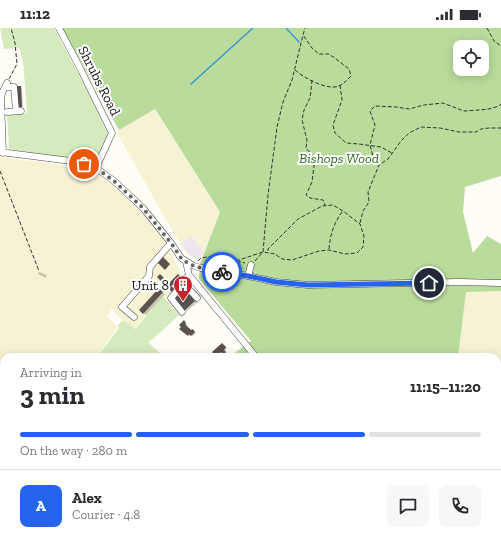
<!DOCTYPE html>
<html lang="en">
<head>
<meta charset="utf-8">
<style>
	:root { --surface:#fff; --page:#f7f7f7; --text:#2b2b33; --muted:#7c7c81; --line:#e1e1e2; --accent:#2563eb }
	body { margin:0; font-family:"Zilla Slab",serif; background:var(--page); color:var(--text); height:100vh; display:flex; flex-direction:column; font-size:15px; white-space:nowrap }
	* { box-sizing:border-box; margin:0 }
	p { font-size:13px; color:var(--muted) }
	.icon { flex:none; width:22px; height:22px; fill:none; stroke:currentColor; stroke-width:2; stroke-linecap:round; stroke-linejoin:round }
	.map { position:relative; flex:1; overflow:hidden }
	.panel { position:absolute; left:0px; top:325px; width:501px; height:196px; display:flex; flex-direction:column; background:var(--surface); border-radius:12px 12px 0 0; box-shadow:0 2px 10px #0003 }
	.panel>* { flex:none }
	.buttons { position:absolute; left:453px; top:12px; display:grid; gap:8px }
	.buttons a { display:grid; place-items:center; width:36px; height:36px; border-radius:8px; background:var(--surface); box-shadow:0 2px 10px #0003; font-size:20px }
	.pin { position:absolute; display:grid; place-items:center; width:34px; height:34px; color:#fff; margin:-17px; border:2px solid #fff; border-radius:50%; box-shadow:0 1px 4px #0007 }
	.courier { position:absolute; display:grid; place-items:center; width:40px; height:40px; margin:-20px; border:3px solid #2563eb; border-radius:50%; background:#fff; color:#222; box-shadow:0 1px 5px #0007 }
	.head em { font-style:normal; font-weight:700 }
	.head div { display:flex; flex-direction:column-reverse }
	.head { display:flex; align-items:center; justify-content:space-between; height:68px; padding:0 20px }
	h1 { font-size:26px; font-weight:700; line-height:30px }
	.bar { display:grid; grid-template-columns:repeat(4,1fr); gap:6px 4px; align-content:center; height:48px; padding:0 20px }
	.bar i { height:5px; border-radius:3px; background:var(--line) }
	.bar .on { background:var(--accent) }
	.bar p { grid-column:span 4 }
	.line { display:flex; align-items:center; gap:10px; padding:0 20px; border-top:1px solid var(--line) }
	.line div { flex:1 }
	.round { display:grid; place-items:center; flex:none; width:42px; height:42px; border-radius:8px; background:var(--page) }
	.status { display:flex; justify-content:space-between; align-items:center; height:28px; padding:0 20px; background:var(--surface); direction:ltr }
	.status svg { height:11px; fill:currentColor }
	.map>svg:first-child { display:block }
	.industrial { fill:#eee6ef }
	.farmland { fill:#f6f3d4 }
	.green { fill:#d5ebbd }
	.forest { fill:#b9dc9c; fill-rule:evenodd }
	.shadow { fill:#0003 }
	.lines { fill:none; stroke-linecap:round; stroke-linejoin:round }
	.stream { stroke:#3f96cf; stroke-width:1.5 }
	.building { fill:#5a524d }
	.minor-casing { stroke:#444; stroke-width:7 }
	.path { stroke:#333; stroke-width:1; stroke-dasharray:4 2; stroke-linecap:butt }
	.minor { stroke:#fff; stroke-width:6 }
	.done { stroke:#646461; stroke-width:4; stroke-dasharray:0 7.2 }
	.route { stroke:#2563eb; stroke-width:5 }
	.labels { text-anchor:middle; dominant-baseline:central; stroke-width:4; stroke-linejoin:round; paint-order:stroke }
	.street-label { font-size:14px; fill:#111; stroke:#fff }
	.park-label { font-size:14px; font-style:italic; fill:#2f6b1f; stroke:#fff }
	.poi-label { font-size:14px; fill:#111; stroke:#fff; text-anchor:end }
</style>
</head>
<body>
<div class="status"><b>11:12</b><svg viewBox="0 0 49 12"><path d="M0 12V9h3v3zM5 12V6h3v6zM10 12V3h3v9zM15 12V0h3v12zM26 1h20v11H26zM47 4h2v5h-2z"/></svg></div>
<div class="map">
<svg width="501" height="521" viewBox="0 0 501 521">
	<rect width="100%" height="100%" fill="#fffdf5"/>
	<!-- industrial -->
	<path class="industrial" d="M 192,208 L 204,225 L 198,232 L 189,227 L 180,216 Z"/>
	<!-- farmland -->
	<path class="farmland" d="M 154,81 L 220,184 L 204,225 L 192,208 L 180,216 L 117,105 L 119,102 Z
		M 0,129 L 71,138 L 94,145 L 112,157 L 141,184 L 166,215 L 163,220 L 169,221 L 182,247 L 169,260 L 172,264 L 166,270 L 163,267 L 134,301 L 117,287 L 112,281 L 107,288 L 118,299 L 96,329 L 4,329 L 4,517 L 168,517 L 165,521 L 0,521 Z
		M 501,263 L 501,377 L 497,377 L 497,329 L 458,329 L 466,264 Z
		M 497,465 L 501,467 L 501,521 L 360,521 L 359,517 L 497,517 Z"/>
	<!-- green -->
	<path class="green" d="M 0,0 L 54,0 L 91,70 L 108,106 L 94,135 L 9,121 L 7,87 L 27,85 L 23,33 L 19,20 L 4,21 Z
		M 163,268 L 179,287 L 164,301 L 150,313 L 149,315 L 164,329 L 97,329 L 119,300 L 118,297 L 123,292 L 135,301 L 162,269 Z
		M 169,517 L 231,517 L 232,521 L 166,521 Z
		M 233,517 L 347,517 L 349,521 L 234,521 Z"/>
	<!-- forest -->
	<path class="forest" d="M 62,0 L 501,0 L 501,148 L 465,159 L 463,184 L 473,225 L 487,208 L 501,216 L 501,263 L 466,264 L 458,329 L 229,329 L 251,313 L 199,251 L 200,236 L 220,184 L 155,81 L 119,102 ZM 460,19 L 482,19 L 482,41 L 460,41 Z
		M 497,377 L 501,377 L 501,467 L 497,465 Z"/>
	<!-- shadow -->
	<path class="shadow" d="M 21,59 L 22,60 L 23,79 L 20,80 L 18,79 Z
		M 39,244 L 47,247 L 46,250 L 38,246 Z
		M 186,254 L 187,254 L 201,268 L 200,269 Z
		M 162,263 L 165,266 L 146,287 L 140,282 Z
		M 189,263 L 198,274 L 187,283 L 185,282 Z
		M 185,294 L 187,296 L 186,298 L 192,303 L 194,303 L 196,305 L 193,308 L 191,307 L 190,308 L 188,307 L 181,300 Z
		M 223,317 L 227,320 L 225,323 L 227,325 L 225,326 L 222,324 L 218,328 L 213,324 Z"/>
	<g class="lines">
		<!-- stream -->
		<path class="stream" d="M 286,0 L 299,14
			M 191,56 L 253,0"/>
	</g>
	<!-- building -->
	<path class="building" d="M 17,58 L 21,58 L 22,79 L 17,79 Z
		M 163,229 L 170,236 L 165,242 L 157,234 Z
		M 160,246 L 169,255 L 178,246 L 182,250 L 178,255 L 180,256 L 176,260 L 173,257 L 171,258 L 175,261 L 172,264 L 157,249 Z
		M 159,260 L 163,264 L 143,286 L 139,282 Z
		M 186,260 L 196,272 L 184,283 L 174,271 Z
		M 184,292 L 186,295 L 185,296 L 191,302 L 193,301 L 195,304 L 191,308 L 189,306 L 188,308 L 179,301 L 181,299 L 179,297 Z
		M 222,315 L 226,319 L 224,322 L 226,324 L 223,326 L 221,324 L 216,328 L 212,324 Z"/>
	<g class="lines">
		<!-- minor casing -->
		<g class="minor-casing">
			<path id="minor" d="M 59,0 L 81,42 L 112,105 L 96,140
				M 5,59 L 14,59 L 16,83
				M 7,84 L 21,83
				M 0,124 L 71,133 L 96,140 L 114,153 L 143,180 L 171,215 L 181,230 L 194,238 L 201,240 L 248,248 L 276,254 L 308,257 L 459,254 L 501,255
				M 3,125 L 1,73 L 2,65 L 7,55
				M 186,234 L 189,247 L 256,329
				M 248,248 L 251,237
				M 183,255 L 197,270
				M 182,284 L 171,270 C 178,263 182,254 189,247
				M 134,289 L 122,279 L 149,248 L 150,239 L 171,215
				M 351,517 L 352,521"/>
		</g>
		<!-- path -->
		<path class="path" d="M 487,0 L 494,13 L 501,18
			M 295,42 C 304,50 323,60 335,59 C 342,58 346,53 351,48 L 349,41 L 336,31 L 329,26 L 319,26 L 312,20 L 303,7
			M 9,51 L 17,36 L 15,15 L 11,0
			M 312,52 L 311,63 L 310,70 L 304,82 L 302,92 L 307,112 L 306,120 L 315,130 L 312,154 L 306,167 L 310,170 L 323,172 L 325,177
			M 340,57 L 342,72 L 333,97 L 335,105 L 346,115 L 359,116 L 381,119 L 392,125
			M 379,137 L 374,132 L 370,117 L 375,97 L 370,83 L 375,78 L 396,79 L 409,81 L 424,77 L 443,75 L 464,83 L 479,82 L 489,81 L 499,78 L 501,76
			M 0,143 L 39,243
			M 360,195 L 363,183 L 369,174 L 368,164 L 379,137 L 388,131 L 401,113 L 409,105 L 421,99 L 440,100 L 459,104 L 476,104 L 481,101 L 489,100 L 501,100
			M 329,221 C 330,207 334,195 342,184
			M 198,233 L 201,230 L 214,228 L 219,232 L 234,235 L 236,233 L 263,224 L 275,226 L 282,231 L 292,232 L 319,223 L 329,222 L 345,226 L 357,225 L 363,219 L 364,208 L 360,196 L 343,183 L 333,177 L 322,178 L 313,183 L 298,191 L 268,221 L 268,224
			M 237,233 L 245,235
			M 255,233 L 263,224 L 268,167 L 277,99 L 283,74 L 292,52 L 303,7 L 305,0"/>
		<!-- minor -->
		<use href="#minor" class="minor"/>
	</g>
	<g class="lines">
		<!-- done -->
		<path class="done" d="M 84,136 L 96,140 L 114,153 L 143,180 L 171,215 L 181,230 L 186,234 L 194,238 L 201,240 L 222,244"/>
		<!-- route -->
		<path class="route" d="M 222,244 L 248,248 L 276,254 L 308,257 L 429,255"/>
	</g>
	<!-- icons -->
	<defs>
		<g id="building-pin" transform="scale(1)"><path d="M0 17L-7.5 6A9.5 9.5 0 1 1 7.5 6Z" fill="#c4262e" stroke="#fff"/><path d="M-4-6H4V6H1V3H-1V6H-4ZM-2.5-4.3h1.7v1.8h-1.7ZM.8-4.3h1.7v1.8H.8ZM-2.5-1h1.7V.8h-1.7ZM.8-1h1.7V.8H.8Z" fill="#fff"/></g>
	</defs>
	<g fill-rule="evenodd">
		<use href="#building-pin" x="183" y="257"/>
	</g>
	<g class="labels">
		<!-- street labels -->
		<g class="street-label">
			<text transform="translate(99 53) rotate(63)">Shrubs Road</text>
		</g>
		<!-- park labels -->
		<g class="park-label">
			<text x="339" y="130">Bishops Wood</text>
		</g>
		<!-- poi labels -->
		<g class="poi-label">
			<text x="169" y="257">Unit 8</text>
		</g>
	</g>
</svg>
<div class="buttons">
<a><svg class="icon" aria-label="locate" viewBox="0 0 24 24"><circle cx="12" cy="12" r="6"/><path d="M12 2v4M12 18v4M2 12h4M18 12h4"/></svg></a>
</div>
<div class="pin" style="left:84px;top:136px;background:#ea580c"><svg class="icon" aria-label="bag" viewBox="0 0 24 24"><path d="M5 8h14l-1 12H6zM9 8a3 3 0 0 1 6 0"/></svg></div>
<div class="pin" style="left:429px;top:255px;background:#1f2937"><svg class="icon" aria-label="home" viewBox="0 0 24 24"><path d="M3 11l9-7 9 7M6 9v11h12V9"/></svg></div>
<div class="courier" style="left:222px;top:244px"><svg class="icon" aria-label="bike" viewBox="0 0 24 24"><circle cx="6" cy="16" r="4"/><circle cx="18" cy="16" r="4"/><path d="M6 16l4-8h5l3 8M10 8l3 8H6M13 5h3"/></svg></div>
<section class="panel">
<div class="head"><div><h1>3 min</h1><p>Arriving in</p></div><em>11:15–11:20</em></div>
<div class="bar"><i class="on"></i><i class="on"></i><i class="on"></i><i></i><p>On the way · 280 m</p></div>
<div class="line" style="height:72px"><b class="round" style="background:var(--accent);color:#fff">A</b><div><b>Alex</b><p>Courier · 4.8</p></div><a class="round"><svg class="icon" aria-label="chat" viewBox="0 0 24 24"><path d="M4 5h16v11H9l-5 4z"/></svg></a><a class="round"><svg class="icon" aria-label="phone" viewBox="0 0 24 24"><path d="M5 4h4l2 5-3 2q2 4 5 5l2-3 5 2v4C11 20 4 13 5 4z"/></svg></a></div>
</section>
</div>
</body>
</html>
